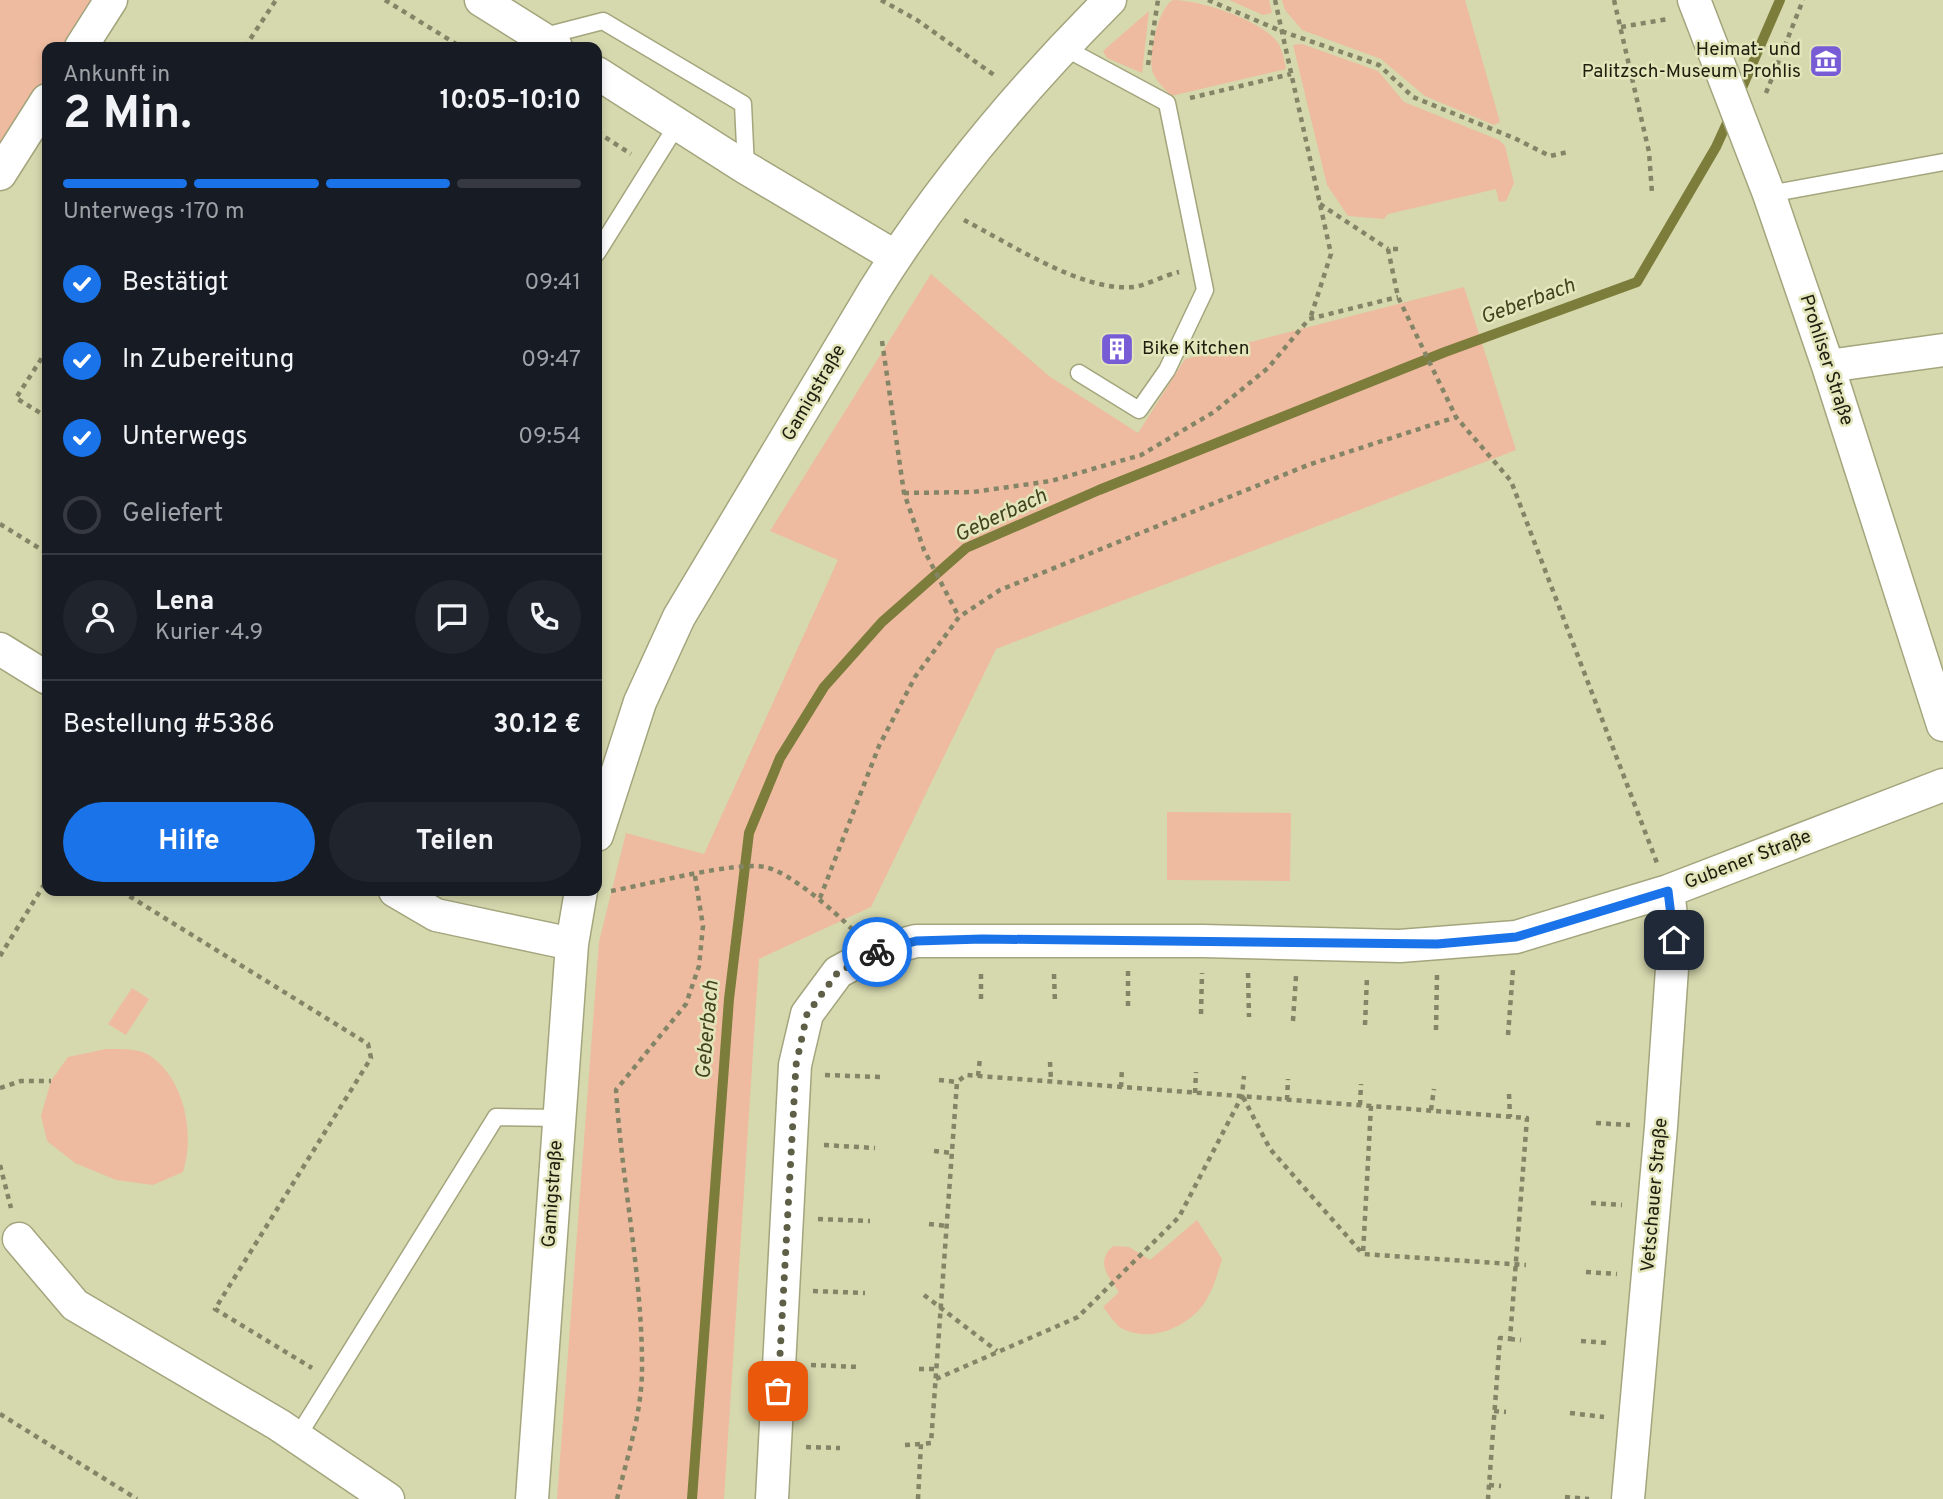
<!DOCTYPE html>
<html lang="de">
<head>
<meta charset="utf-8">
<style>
	:root { --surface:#171b24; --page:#20242c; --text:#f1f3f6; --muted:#9ea1a6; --line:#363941; --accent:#1a73e8 }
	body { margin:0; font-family:Overpass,sans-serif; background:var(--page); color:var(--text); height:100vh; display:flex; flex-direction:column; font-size:26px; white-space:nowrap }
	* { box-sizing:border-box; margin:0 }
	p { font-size:23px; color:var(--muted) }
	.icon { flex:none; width:38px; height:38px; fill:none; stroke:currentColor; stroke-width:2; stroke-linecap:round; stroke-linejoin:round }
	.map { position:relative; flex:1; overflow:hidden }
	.side { position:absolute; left:42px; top:42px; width:560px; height:854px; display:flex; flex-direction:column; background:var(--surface); border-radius:14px; box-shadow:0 4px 10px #0003 }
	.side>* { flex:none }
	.pin { position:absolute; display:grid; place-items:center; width:60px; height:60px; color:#fff; margin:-30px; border-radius:14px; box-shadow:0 4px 10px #0006 }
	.courier { position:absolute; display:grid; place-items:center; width:70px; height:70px; margin:-35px; border:5px solid #1a73e8; border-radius:50%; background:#fff; color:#222; box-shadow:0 2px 9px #0007 }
	.headline em { font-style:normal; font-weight:700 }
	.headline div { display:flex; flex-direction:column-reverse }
	.headline { display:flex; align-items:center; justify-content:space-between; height:119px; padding:0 21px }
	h1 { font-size:46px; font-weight:700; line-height:52px }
	.bar { display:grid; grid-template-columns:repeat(4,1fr); gap:10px 7px; align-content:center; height:84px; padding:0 21px }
	.bar i { height:9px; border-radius:5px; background:var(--line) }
	.bar .current { background:var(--accent) }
	.bar p { grid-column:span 4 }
	.line { display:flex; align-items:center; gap:18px; padding:0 21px; border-top:2px solid var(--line) }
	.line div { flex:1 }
	.round { display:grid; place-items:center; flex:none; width:74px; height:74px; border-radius:37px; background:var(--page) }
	ol { padding:0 21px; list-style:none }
	li { display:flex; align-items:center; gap:21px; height:77px }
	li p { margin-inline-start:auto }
	li .icon { padding:7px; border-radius:50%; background:var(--accent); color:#fff; stroke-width:4 }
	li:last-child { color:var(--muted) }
	li i { width:38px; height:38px; border:4px solid var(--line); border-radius:50% }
	.action { display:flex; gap:14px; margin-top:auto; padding:14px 21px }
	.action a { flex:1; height:80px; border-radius:42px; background:var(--accent); color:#fff; font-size:28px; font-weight:700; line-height:80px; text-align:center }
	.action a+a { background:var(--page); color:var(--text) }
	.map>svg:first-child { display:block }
	.green { fill:#eebba0 }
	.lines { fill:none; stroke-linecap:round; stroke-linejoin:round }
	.stream { stroke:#7c7c3b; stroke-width:10 }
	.lane-casing { stroke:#a4a57d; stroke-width:19 }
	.street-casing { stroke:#a4a57d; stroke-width:35 }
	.path { stroke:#848567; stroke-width:4.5; stroke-dasharray:5 5; stroke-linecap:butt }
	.lane { stroke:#fff; stroke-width:16 }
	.street { stroke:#fff; stroke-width:32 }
	.done { stroke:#5e5f46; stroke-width:7; stroke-dasharray:0 12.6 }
	.route { stroke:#1a73e8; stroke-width:9 }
	.labels { text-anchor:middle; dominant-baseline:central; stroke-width:5; stroke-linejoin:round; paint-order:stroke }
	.poi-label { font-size:19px; fill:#1d1e0e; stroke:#e3e5bb; text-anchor:end }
	.street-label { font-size:19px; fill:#1d1e0e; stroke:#e3e5bb }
	.water-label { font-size:21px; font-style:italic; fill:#43441f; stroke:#e3e5bb }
</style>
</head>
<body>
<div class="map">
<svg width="1943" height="1499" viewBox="0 0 1943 1499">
	<rect width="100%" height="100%" fill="#d6d8ae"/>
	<!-- green -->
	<path class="green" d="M 0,0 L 111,0 L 81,47 L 47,47 L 47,100 L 0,174 Z
		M 1173,0 C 1200,0 1262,20 1278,43 C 1283,50 1284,61 1286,69 L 1171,96 C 1166,90 1156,81 1153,73 C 1147,57 1158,8 1173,0 Z
		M 1229,0 L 1269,0 L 1272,13 L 1263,15 Z
		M 1282,0 L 1465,0 L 1500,122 L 1494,125 L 1425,96 L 1381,59 L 1302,30 L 1285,10 Z
		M 1149,11 L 1142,73 L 1107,58 L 1103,51 Z
		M 1302,44 L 1378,71 L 1404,102 L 1499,140 L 1505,146 L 1514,183 L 1506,201 L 1499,202 L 1496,189 L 1388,214 L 1384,219 L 1348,216 L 1327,185 L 1293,45 Z
		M 931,274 L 1049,376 L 1138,433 L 1185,359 L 1464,287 L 1516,450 L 996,649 L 871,907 L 759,959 L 724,1499 L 557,1499 L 599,942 L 626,833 L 704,854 L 838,560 L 770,531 Z
		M 1167,812 L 1291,813 L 1290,881 L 1167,880 Z
		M 132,988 L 149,999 L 126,1035 L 108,1024 Z
		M 106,1049 C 119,1049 138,1048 149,1055 C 185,1079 195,1134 183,1172 L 153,1185 L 116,1180 L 75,1163 L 47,1141 L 41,1116 L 51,1081 L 68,1057 Z
		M 1197,1220 L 1222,1259 C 1217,1275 1213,1291 1203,1305 C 1185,1329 1148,1343 1121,1328 C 1114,1323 1109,1314 1103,1307 L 1119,1292 C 1108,1276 1095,1262 1113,1246 L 1129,1247 L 1150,1260 Z"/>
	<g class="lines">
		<!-- stream -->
		<path class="stream" d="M 1738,97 L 1780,0
			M 692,1499 L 729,999 L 749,833 L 780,758 L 824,687 L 882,622 L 966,548 L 1099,490 L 1445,352 L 1637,282 L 1716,147 L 1732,112"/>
		<!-- lane casing -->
		<g class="lane-casing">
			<path id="lane" d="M 541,37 L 603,21 L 743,104 L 746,168
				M 1063,47 L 1167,103 L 1205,290 L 1167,370 L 1139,410 L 1079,373
				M 1769,194 L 1943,162
				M 597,253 L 677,125
				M 298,1436 L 496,1117 L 559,1118"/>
		</g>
		<!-- street casing -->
		<g class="street-casing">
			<path id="street" d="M 481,0 L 556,47
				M 1694,0 L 1769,194 L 1828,366 L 1943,725
				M 81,47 L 111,0
				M 597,73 L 746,168 L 896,257
				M 0,174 L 47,100
				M 1828,366 L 1943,350
				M 0,649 L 47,678
				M 597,835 L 640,702 L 679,617 L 874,291 C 940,185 1022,88 1110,0
				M 395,891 L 436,915 L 572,944
				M 19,1239 L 75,1305 L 279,1425 L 388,1499
				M 532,1499 L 572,944 L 581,891
				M 772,1499 L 795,1065 L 807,1014 L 838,972 L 875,952 L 916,941 L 1203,941 L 1400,946 L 1516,937 L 1668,891 L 1943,785
				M 1628,1499 L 1661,1127 L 1674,940 L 1668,891"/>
		</g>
		<!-- path -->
		<path class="path" d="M 385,0 L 461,47
			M 881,0 L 917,20 L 994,75
			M 1208,0 L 1281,31 L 1379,65 L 1413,97 L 1514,138 L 1550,156 L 1568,152
			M 1275,0 L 1331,254 L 1310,319
			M 1614,0 L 1649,152 L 1652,193
			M 1621,27 L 1668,19
			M 245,47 L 276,0
			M 1148,65 L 1158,0
			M 1766,93 L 1803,0
			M 1190,98 L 1291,74
			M 597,132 L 631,154
			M 1320,204 L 1388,249
			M 964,220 C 1009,243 1082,292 1133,287 C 1145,286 1165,275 1179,272
			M 1398,249 L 1388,249 L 1398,297 L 1456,417 L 1511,481 L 1657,863
			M 882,341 L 904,493 L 924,550 L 959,617
			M 47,350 L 16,398 L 47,417
			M 904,493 L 973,492 L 1051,481 L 1141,455 L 1214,412 L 1268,368 L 1309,319 L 1398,297
			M 0,524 L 47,553
			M 121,891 L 368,1044 L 371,1058 L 215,1309 L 312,1368
			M 611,891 C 645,885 735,861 765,867 C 790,872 834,911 852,929
			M 820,898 L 879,746 L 915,677 L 959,617 L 1000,590 L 1308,465 L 1456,417
			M 0,956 L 47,880
			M 1128,971 L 1128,1009
			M 1248,973 L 1249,1017
			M 1054,974 L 1055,1004
			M 981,999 L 981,972
			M 1201,1014 L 1202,973
			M 1293,1021 L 1296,976
			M 1365,1025 L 1367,977
			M 1436,1030 L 1437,975
			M 1508,1035 L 1513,970
			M 1050,1062 L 1051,1081
			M 825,1075 L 880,1077
			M 978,1076 L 980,1058
			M 939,1080 L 957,1082
			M 1121,1087 L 1122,1068
			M 0,1088 L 21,1081 L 51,1081
			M 1195,1093 L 1196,1072
			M 1509,1094 L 1510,1117
			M 1243,1097 L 1270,1149 L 1362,1253
			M 1287,1100 L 1288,1079
			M 1360,1105 L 1361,1084
			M 1371,1106 L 1363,1254 L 1526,1265
			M 1431,1110 L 1434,1089
			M 1596,1123 L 1630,1125
			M 824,1145 L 875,1148
			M 934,1151 L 952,1153
			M 0,1165 L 11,1208
			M 1591,1203 L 1622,1205
			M 818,1219 L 870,1221
			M 929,1224 L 947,1226
			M 1586,1272 L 1617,1274
			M 813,1291 L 865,1293
			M 924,1295 L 997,1351
			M 1510,1339 L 1521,1340
			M 1581,1341 L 1608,1343
			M 811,1365 L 860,1367
			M 919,1369 L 937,1369
			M 936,1379 L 1078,1317 L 1179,1217 L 1242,1096 L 1244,1076
			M 1494,1411 L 1506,1412
			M 1570,1413 L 1604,1417
			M 0,1414 L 137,1499
			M 905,1445 L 921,1444
			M 806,1447 L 840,1448
			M 1489,1485 L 1501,1486
			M 1565,1497 L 1589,1499
			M 617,1499 C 627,1458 641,1415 642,1373 C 643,1278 622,1184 616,1090 L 686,1004 L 699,966 L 703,926 L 695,876
			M 918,1499 L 921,1444 L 931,1443 L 957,1082 L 966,1075 L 1527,1118 L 1510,1339 L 1500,1338 L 1488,1499"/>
		<!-- lane -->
		<use href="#lane" class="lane"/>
		<!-- street -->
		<use href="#street" class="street"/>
	</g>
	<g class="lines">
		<!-- done -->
		<path class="done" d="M 778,1391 L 796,1065 L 807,1014 L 838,972 L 877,952"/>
		<!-- route -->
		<path class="route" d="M 877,952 L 916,941 L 982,939 L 1437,944 L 1516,937 L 1668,891 L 1674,940"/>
	</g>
	<!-- icons -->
	<defs>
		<g id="museum-square" transform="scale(1.75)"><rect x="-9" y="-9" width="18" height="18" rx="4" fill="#775cd6" stroke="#e3e5bb"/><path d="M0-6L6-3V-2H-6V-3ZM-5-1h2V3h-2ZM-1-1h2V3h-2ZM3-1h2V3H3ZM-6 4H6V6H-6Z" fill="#fff"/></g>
		<g id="building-square" transform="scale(1.75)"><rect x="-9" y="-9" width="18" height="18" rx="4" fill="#775cd6" stroke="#e3e5bb"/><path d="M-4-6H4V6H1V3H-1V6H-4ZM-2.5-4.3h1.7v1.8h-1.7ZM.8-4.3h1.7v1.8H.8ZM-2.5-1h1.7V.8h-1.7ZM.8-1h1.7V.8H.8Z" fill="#fff"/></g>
	</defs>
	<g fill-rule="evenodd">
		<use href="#museum-square" x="1826" y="61"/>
		<use href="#building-square" x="1117" y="349"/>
	</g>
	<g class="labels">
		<!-- poi labels -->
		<g class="poi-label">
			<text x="1801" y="50">Heimat- und<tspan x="1801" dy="22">Palitzsch-Museum Prohlis</tspan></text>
			<text x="1142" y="349" text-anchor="start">Bike Kitchen</text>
		</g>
		<!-- street labels -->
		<g class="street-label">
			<text transform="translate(1826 360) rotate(72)">Prohliser Straße</text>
			<text transform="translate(814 393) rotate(-60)">Gamigstraße</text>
			<text transform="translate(1748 860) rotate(-21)">Gubener Straße</text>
			<text transform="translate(553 1194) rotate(-86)">Gamigstraße</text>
			<text transform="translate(1655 1195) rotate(-85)">Vetschauer Straße</text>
		</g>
		<!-- water labels -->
		<g class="water-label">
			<text transform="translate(1528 302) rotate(-20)">Geberbach</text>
			<text transform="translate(1001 516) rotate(-25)">Geberbach</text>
			<text transform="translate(708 1030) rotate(-85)">Geberbach</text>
		</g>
	</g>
</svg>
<div class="pin" style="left:778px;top:1391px;background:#ea580c"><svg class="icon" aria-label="bag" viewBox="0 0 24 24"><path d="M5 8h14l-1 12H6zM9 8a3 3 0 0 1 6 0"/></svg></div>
<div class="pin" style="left:1674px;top:940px;background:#1f2937"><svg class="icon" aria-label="home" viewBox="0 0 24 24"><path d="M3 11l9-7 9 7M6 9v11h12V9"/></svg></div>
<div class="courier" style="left:877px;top:952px"><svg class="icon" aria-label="bike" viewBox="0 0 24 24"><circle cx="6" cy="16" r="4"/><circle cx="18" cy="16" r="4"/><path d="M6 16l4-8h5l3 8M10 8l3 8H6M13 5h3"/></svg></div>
<section class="side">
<div class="headline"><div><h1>2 Min.</h1><p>Ankunft in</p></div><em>10:05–10:10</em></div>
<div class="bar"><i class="current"></i><i class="current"></i><i class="current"></i><i></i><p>Unterwegs · 170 m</p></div>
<ol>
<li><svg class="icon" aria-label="check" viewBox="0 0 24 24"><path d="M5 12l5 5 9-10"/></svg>Bestätigt<p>09:41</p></li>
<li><svg class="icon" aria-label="check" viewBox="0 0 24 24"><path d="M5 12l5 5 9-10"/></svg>In Zubereitung<p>09:47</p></li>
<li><svg class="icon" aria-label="check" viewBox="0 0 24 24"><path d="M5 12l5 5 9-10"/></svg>Unterwegs<p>09:54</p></li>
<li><i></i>Geliefert</li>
</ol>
<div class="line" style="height:126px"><a class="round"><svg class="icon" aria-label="person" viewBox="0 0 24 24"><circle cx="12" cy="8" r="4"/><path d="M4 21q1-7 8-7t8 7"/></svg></a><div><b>Lena</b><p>Kurier · 4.9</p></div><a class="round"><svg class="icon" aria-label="chat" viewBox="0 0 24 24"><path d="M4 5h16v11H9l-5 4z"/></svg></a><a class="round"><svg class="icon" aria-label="phone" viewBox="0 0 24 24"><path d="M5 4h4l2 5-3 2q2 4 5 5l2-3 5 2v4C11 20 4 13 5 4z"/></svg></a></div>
<div class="line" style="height:91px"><div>Bestellung #5386</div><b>30.12 €</b></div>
<div class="action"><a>Hilfe</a><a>Teilen</a></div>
</section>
</div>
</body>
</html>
